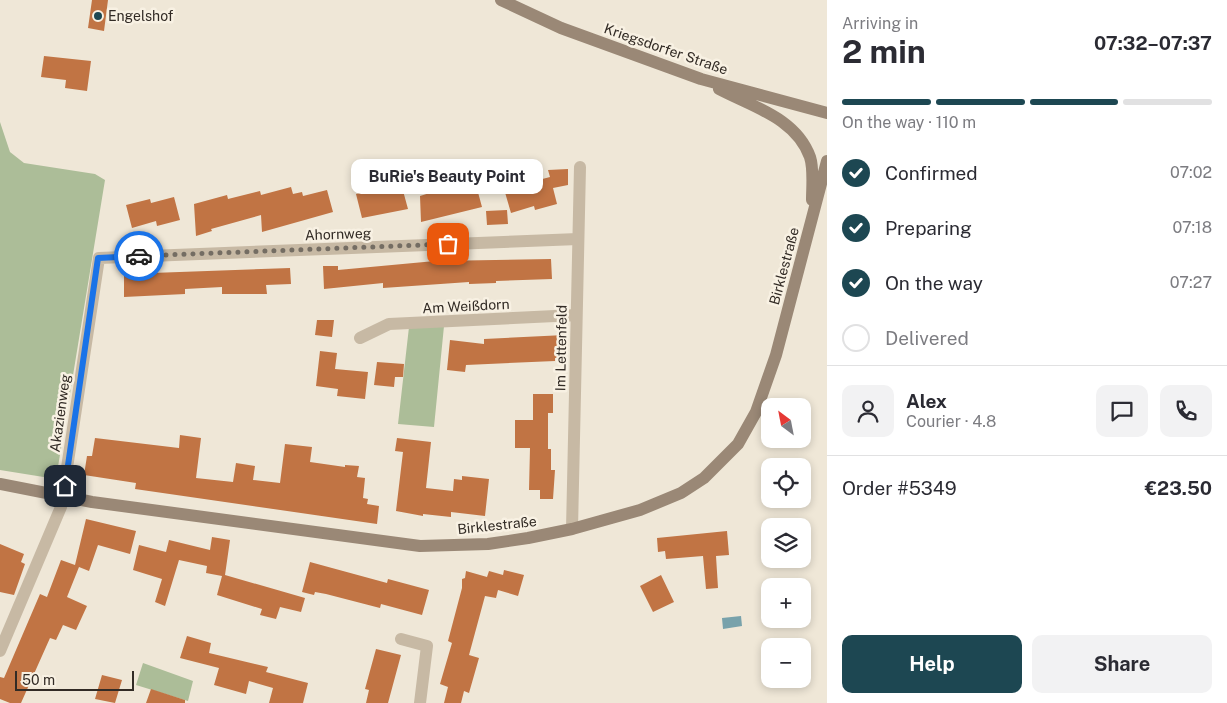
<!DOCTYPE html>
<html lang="en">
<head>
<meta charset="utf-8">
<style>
	:root { --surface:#fff; --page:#f2f2f3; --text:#2b2b33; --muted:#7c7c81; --line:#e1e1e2; --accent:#1d4752 }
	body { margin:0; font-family:"Public Sans",sans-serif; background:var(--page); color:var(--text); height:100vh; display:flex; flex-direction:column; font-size:19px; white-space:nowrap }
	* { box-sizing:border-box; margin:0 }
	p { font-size:16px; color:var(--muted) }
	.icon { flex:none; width:28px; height:28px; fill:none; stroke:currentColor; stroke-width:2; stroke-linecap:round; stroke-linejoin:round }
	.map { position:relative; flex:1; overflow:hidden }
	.details { display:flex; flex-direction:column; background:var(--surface); width:400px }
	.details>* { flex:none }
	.needle { width:32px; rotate:328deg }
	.fabs { position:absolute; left:761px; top:398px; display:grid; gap:10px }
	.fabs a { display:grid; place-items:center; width:50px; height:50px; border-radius:10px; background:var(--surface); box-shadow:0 2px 8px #0003; font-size:25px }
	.scale { position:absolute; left:15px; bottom:12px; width:119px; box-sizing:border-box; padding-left:5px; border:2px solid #322b25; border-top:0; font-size:14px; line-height:18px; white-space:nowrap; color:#322b25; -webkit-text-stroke:4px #f8f1e3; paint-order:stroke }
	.pin { position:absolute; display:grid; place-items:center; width:42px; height:42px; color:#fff; margin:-21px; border-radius:10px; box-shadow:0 2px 8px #0006 }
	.courier { position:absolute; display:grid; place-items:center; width:50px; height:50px; margin:-25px; border:4px solid #1a73e8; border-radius:50%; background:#fff; color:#222; box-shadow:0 1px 6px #0007 }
	.bubble { position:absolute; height:35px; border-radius:10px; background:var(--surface); box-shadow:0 2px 8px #0003; font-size:16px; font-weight:700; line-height:35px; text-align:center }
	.head em { font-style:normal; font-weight:700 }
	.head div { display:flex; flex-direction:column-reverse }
	.head { display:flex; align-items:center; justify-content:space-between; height:85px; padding:0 15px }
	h1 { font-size:32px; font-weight:700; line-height:38px }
	.bar { display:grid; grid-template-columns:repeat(4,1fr); gap:8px 5px; align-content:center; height:60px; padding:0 15px }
	.bar i { height:6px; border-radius:4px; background:var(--line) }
	.bar .selected { background:var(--accent) }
	.bar p { grid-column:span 4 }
	.line { display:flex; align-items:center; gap:12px; padding:0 15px; border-top:1px solid var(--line) }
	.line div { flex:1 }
	.round { display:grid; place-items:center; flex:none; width:52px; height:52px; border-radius:10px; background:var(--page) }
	ol { padding:0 15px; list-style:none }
	li { display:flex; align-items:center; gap:15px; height:55px }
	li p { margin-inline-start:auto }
	li .icon { padding:5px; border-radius:50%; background:var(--accent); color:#fff; stroke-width:4 }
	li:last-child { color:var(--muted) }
	li i { width:28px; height:28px; border:2px solid var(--line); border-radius:50% }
	.action { display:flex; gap:10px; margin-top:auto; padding:10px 15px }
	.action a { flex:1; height:58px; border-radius:10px; background:var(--accent); color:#fff; font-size:20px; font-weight:700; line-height:58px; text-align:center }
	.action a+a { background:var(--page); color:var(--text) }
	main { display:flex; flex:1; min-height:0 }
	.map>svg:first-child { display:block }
	.green { fill:#acbd98 }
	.water { fill:#78a2ab }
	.building { fill:#c17444 }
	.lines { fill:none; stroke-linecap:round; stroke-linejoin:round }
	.street { stroke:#c7b9a4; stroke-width:12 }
	.secondary { stroke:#9a8876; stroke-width:12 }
	.done { stroke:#746d63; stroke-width:5; stroke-dasharray:0 9 }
	.route { stroke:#1a73e8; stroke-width:6 }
	.poi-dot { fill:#1d4752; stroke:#f8f1e3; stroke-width:2 }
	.labels { text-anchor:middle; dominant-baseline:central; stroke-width:5; stroke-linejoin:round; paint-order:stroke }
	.poi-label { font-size:14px; fill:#322b25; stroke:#f8f1e3; text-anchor:start }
	.street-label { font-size:14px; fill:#322b25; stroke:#f8f1e3 }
</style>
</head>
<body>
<main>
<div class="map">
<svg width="827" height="703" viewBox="0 0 827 703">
	<rect width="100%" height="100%" fill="#efe7d7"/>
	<!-- green -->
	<path class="green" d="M 0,122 L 10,152 L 24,163 L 95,174 L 105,180 L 56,479 L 0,470 Z
		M 444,326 L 434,427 L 398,424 L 409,327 Z
		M 143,663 L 193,681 L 188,701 L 136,685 Z"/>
	<!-- water -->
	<path class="water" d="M 741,616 L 742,626 L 723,629 L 722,618 Z"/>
	<!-- building -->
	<path class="building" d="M 92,0 L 108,0 L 104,31 L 88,28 Z
		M 44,56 L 91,61 L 87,91 L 65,88 L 66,80 L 41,77 Z
		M 568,169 L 568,185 L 553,188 L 557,204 L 535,210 L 534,206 L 511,213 L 504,189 L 550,177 L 548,170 Z
		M 476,185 L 482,207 L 421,222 L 420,196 L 452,186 L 453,192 Z
		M 291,187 L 293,194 L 302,192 L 303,196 L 327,190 L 333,212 L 262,232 L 261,215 L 211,229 L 212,231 L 196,236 L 194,204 L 227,195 L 228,199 L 260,191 L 261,195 Z
		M 402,187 L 408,209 L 362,218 L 356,194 L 378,188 L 379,194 Z
		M 174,197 L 180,220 L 157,226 L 156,221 L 132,228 L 126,205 L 150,199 L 151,203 Z
		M 507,210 L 508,224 L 487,225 L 486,211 Z
		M 551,259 L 552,279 L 496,281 L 496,283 L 469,284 L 469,282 L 383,288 L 383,283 L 324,289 L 323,266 L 338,266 L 338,270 L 435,261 Z
		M 290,268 L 291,284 L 266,285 L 267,294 L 222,294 L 222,287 L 185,289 L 185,294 L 124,297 L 124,274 Z
		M 317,320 L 334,320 L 332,337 L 315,335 Z
		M 565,335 L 566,357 L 555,358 L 555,361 L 466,365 L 465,372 L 447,370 L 450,340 L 484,344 L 484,339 Z
		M 320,351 L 337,353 L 335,369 L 368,372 L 365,399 L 337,396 L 338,389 L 316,386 Z
		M 377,362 L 404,364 L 403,377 L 395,377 L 394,387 L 374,385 Z
		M 533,394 L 553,394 L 553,413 L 548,413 L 548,449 L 551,449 L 551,470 L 555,470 L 553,499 L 540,499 L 540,490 L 529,490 L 530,448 L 515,448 L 515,420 L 533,420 Z
		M 180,435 L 201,438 L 196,478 L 233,482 L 236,463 L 255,466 L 253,480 L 280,483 L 285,444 L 312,447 L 310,462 L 345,467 L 345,465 L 359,466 L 357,477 L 365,478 L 363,498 L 368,499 L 367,504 L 379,506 L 377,524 L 135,489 L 136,483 L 84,475 L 87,456 L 92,456 L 95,438 L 179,448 Z
		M 397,438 L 431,442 L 426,488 L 453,491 L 454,479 L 462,480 L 462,476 L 489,479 L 485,516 L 451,512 L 451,517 L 423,514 L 423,516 L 396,511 L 403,452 L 395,451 Z
		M 86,519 L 136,531 L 130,554 L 98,545 L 89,571 L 79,567 L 67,597 L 87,606 L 76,630 L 63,625 L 56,640 L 50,638 L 21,703 L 10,703 L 0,699 L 0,677 L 4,678 L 40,594 L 47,597 L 61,560 L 75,565 Z
		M 727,531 L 729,555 L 716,556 L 718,588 L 706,589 L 703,556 L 666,559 L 665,551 L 658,552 L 657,538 Z
		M 212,537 L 230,540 L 225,575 L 305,598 L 301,612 L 280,607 L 276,619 L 260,615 L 262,609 L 217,595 L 222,576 L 206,573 L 207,566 L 179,560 L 165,606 L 155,602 L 162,579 L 133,570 L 139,545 L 166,552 L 169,540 L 210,550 Z
		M 0,544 L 24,554 L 21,562 L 25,564 L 14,595 L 0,592 Z
		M 310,562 L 387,583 L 388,579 L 429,590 L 422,615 L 381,604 L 380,608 L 326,594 L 315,592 L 314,595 L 302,592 Z
		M 504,570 L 524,575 L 518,596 L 498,590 L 496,598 L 485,596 L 469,655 L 479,658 L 469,693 L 464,691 L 461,703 L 444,703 L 448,687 L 440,684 L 452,643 L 448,641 L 462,588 L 462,579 L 465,578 L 466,571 L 487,577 L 489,571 L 503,575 Z
		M 661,575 L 674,602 L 653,612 L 640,586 Z
		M 187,636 L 211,643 L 209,653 L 268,667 L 266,672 L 308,683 L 303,703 L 269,703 L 273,688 L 249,681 L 246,694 L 214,685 L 219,668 L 180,658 Z
		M 376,649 L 401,655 L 388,703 L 366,703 L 369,690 L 365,689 Z
		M 102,675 L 122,680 L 115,703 L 95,699 Z
		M 151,689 L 185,700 L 185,703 L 146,703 Z"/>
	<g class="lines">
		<!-- street -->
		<path class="street" d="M 360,338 L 389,324 L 576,315
			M 572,529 L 580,167
			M 401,639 L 427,646 L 420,703
			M 0,651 L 61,507 L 99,258 L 578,239"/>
		<!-- secondary -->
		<path class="secondary" d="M 501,0 L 561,28 L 701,79 L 827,113
			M 719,89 C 753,107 796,118 810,157 C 814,169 812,187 812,200
			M 0,484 L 92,502 L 420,546 L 488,544 L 528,538 L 572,529 L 640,510 L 681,493 L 704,478 L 738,444 L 756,412 L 776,355 L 827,161"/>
	</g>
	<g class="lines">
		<!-- done -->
		<path class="done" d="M 139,256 L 448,244"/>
		<!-- route -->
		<path class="route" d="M 65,486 L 98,258 L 139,256"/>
	</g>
	<!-- markers -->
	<circle class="poi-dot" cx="98" cy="16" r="5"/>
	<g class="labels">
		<!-- poi labels -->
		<g class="poi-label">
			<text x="108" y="16">Engelshof</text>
		</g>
		<!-- street labels -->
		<g class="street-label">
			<text transform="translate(666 49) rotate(19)">Kriegsdorfer Straße</text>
			<text transform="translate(338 234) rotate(-2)">Ahornweg</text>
			<text transform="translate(784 266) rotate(-75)">Birklestraße</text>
			<text transform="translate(466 306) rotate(-3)">Am Weißdorn</text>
			<text transform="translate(561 348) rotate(-89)">Im Lettenfeld</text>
			<text transform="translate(60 413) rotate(-82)">Akazienweg</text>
			<text transform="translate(497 525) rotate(-6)">Birklestraße</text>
		</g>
	</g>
</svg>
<div class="fabs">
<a><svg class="needle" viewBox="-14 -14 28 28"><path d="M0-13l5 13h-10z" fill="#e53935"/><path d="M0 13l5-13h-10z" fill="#7c7c81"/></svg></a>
<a><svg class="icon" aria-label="locate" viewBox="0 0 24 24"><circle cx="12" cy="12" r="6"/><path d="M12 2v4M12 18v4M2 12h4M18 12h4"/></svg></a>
<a><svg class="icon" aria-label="layers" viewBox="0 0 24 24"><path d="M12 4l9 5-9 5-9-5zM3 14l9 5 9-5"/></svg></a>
<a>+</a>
<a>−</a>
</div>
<div class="scale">50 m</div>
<div class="pin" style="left:448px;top:244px;background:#ea580c"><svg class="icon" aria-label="bag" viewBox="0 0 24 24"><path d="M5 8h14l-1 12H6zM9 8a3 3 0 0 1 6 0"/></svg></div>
<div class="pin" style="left:65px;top:486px;background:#1f2937"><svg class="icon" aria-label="home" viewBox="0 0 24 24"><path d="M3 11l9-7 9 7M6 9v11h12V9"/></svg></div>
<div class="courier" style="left:139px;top:256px"><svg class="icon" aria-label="car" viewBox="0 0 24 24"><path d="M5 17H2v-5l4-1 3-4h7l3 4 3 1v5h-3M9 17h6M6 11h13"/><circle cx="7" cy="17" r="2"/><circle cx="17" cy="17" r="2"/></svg></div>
<div class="bubble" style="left:351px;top:159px;width:192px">BuRie's Beauty Point</div>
</div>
<section class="details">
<div class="head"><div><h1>2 min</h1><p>Arriving in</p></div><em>07:32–07:37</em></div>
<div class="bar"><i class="selected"></i><i class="selected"></i><i class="selected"></i><i></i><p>On the way · 110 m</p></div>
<ol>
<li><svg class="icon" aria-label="check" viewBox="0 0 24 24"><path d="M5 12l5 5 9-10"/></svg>Confirmed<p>07:02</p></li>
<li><svg class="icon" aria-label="check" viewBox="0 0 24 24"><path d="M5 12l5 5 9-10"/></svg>Preparing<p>07:18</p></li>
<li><svg class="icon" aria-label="check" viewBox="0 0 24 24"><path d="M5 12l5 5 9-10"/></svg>On the way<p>07:27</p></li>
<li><i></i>Delivered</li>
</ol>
<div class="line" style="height:90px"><a class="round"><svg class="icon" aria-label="person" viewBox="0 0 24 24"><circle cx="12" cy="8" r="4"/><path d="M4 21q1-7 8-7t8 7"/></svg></a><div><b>Alex</b><p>Courier · 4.8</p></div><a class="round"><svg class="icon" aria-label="chat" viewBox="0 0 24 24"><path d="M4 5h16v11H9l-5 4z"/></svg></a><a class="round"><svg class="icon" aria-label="phone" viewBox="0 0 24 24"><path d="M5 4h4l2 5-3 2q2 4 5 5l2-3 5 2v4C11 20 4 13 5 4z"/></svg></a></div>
<div class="line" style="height:65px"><div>Order #5349</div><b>€23.50</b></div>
<div class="action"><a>Help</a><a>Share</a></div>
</section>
</main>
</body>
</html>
